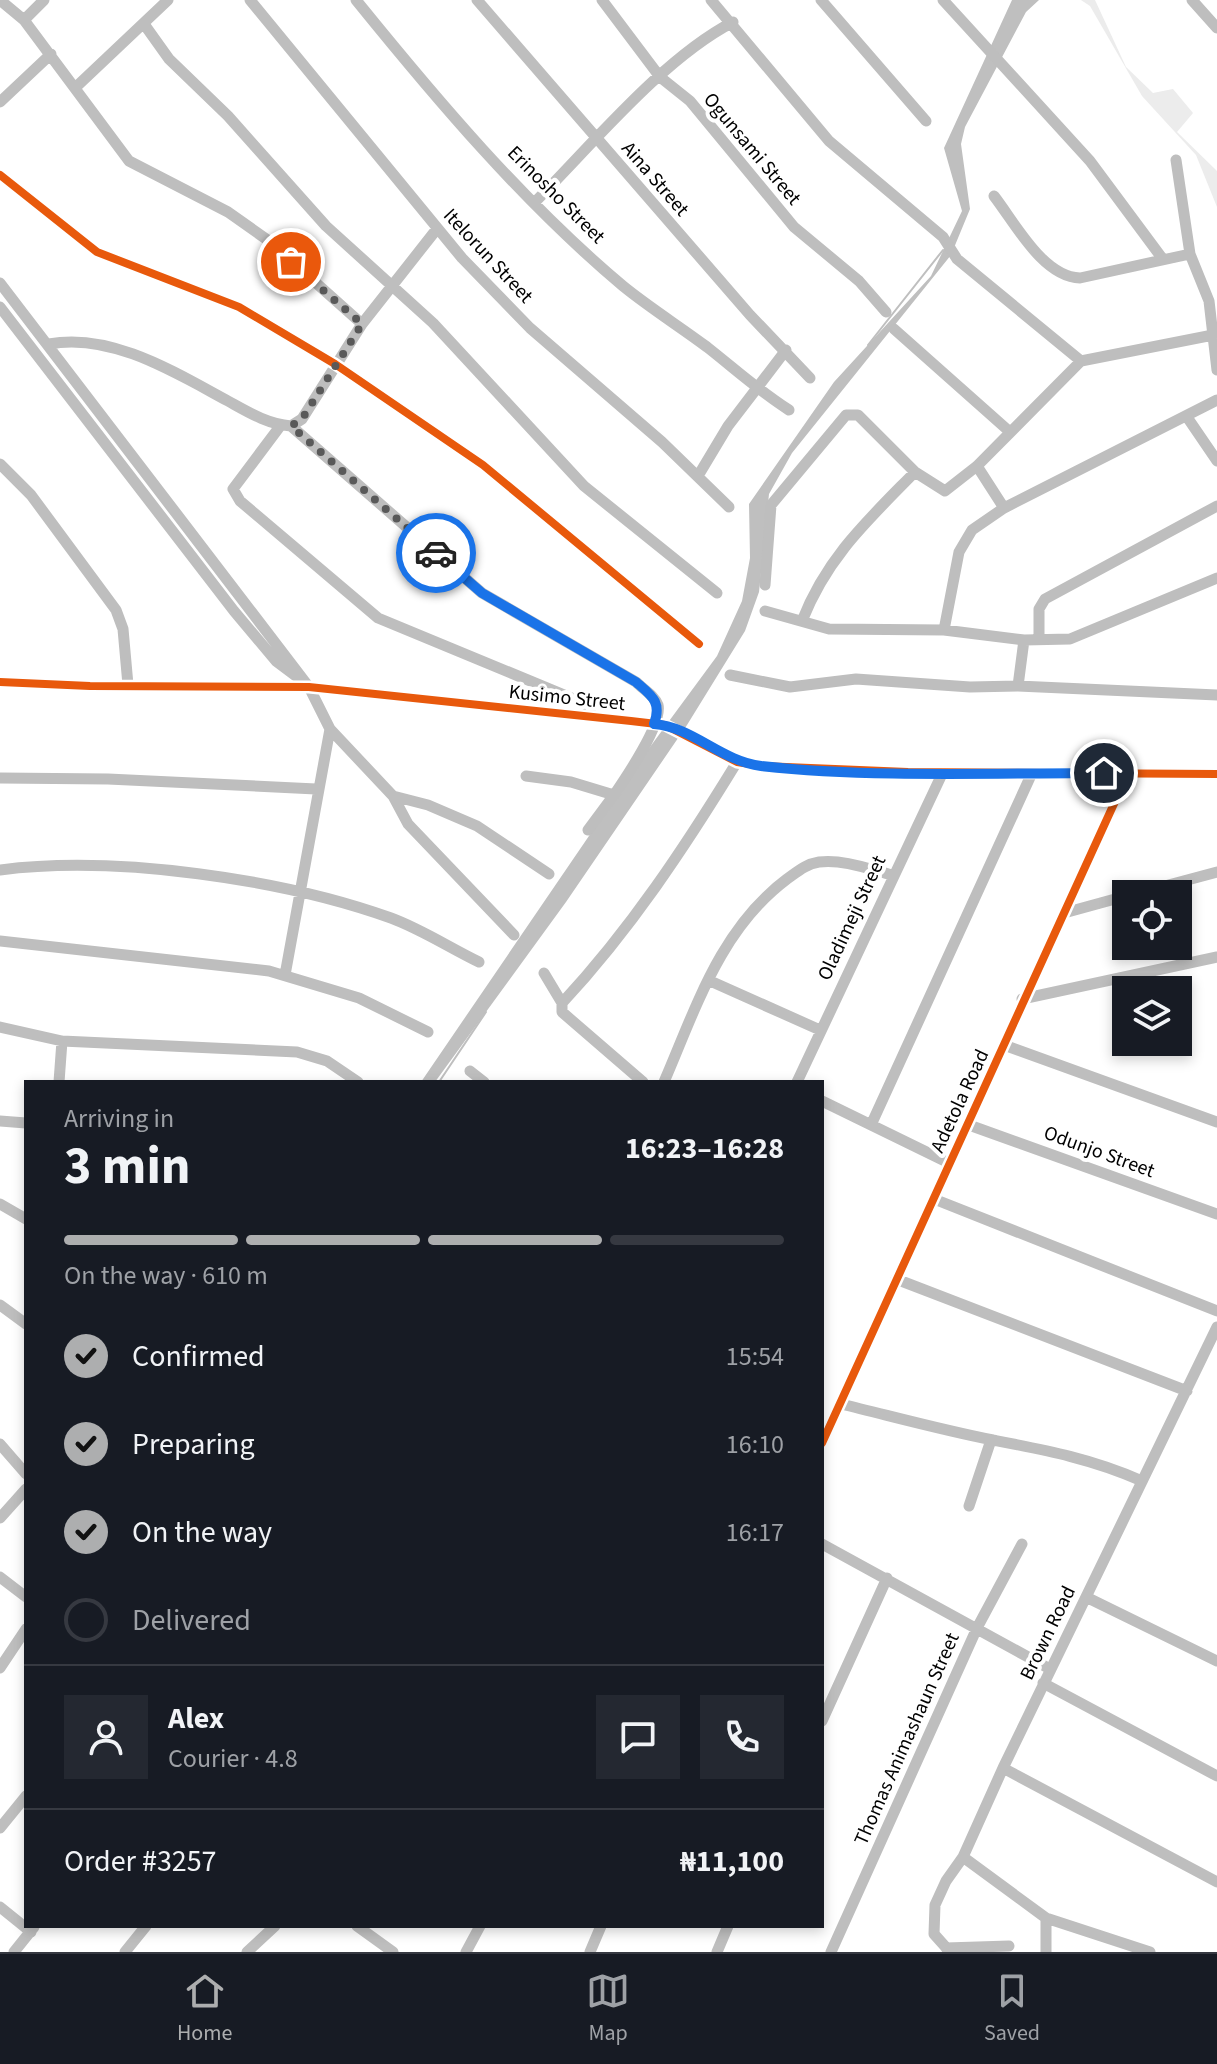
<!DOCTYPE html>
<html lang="en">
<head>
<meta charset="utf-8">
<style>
	:root { --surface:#171b24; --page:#242831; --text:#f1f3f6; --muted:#9ea1a6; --line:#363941; --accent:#adaeaf }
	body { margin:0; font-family:"Source Sans 3",sans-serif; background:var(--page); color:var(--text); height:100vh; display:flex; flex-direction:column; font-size:30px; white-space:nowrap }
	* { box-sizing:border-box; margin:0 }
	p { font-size:26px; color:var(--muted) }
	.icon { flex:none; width:44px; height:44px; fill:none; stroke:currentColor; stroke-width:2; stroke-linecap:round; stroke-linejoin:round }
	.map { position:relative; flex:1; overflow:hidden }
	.drawer { position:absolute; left:24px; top:1080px; width:800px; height:848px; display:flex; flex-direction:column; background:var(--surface); border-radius:0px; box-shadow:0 4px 12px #0003 }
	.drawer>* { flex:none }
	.tools { position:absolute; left:1112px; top:880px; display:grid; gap:16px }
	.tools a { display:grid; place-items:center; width:80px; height:80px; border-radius:0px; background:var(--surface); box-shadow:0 4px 12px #0003; font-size:40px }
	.pin { position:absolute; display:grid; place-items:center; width:68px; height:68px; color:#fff; margin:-34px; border:4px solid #fff; border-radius:50%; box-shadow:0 2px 8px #0007 }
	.courier { position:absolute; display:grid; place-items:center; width:80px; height:80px; margin:-40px; border:6px solid #1a73e8; border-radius:50%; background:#fff; color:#222; box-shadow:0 2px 10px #0007 }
	.head em { font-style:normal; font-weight:700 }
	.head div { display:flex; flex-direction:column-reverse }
	.head { display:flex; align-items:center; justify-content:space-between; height:136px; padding:0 40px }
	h1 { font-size:52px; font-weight:700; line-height:60px }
	.bar { display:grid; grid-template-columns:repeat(4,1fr); gap:12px 8px; align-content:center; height:96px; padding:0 40px }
	.bar i { height:10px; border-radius:6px; background:var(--line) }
	.bar .selected { background:var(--accent) }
	.bar p { grid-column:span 4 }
	.line { display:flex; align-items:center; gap:20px; padding:0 40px; border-top:2px solid var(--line) }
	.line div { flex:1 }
	.round { display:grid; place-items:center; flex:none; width:84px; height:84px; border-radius:0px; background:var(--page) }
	ol { padding:0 40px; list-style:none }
	li { display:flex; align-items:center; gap:24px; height:88px }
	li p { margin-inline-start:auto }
	li .icon { padding:8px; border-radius:50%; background:var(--accent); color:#111; stroke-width:4 }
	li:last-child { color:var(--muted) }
	li i { width:44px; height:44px; border:4px solid var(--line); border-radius:50% }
	.tabs { display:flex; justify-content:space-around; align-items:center; height:112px; border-top:2px solid var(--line); background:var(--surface); font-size:22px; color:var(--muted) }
	.tabs a { display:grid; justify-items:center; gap:4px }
	.tabs .selected { color:var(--accent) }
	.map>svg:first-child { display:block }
	.green { fill:#ececec }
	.water { fill:#bfbfbf }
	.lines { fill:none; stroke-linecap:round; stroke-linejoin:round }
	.stream { stroke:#bfbfbf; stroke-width:2 }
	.minor { stroke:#bebebe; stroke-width:11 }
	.cycleway-casing { stroke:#fff; stroke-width:13 }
	.cycleway { stroke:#e8590c; stroke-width:8 }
	.done { stroke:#595959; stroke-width:8; stroke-dasharray:0 14.4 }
	.route { stroke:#1a73e8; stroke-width:10 }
	.labels { text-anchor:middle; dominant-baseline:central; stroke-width:8; stroke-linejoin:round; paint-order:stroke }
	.street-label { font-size:20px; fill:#000; stroke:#fff }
</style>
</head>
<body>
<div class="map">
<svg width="1217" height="1952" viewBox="0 0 1217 1952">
	<rect width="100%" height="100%" fill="#fff"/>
	<!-- green -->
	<path class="green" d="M 1081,0 L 1095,0 L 1126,67 L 1153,93 L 1173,89 L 1193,113 L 1177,132 L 1217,171 L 1217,207 L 1196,155 L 1142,96 L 1090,6 Z"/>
	<!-- water -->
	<path class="water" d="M 1012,0 L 1039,0 L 1026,12 L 965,127 L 961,144 L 970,209 L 951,255 L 792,453 L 769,494 L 759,592 L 745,631 L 687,725 L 566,902 L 435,1082 L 421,1082 L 647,751 L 717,656 L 742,601 L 750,558 L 749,504 L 834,382 L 931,276 L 962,211 L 944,148 Z"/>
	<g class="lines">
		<!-- stream -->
		<path class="stream" d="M 868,345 L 943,250
			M 439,1082 L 486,1012"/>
		<!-- minor -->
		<path class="minor" d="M 0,0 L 24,20 L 129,161 L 228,212 L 269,241 L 362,324
			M 250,0 L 462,258 L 530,328 L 662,442 L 729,507
			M 356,0 C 437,100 524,203 623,286 C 650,308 679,326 707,347 C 735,369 759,391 789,410
			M 477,0 L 750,315 L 810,378
			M 602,0 L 660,77 L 690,101 L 794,227 L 859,281 L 886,312
			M 711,0 L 829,141 L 943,237 L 957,259 L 1081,361
			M 821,0 L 926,121
			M 943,0 L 1090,161 L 1162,258
			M 1192,0 L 1217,28
			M 24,20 L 44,0
			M 144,24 L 169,59 L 228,116 L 326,226 L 433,323 L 584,486 L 717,593
			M 76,87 L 168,0
			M 0,102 L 51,54
			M 1176,160 L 1190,254 L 1209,301 L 1217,370
			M 0,175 L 97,252 L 239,307 L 335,364 L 483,465 L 699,644
			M 994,196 C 1015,223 1043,277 1080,278 L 1190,254
			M 534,203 C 592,145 662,59 733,22
			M 0,283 L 309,687 L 330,729 L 393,796 L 408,824 L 514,935
			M 0,307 L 234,611 L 276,661 L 296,676
			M 894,329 L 1010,432
			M 49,344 C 111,332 176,373 228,401 C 248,412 267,424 291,426 L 482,593 L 636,682 C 643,689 655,696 658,705 C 663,723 625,779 614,795 L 571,782 L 526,776
			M 1187,417 L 1217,461
			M 281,425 L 233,489 L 240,501 L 378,618 L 586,704 L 593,717
			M 291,426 L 302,419 L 362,324 L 436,230
			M 0,464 L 31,495 L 116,610 L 123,629 L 128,685
			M 977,466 L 1004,508
			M 698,476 L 728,426 L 786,350
			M 765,585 L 771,505 L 846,415 L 858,415 L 915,472 L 945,491 L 977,466 L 1081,361 L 1213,335
			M 765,611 L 829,629 L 944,630 L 1024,640 L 1070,639 L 1217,578
			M 802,621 C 827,557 868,520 915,472
			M 944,630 L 959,552 L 972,530 L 1004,508 L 1217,400
			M 1039,639 L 1039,609 L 1045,599 L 1217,506
			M 730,675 L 790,687 L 856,679 L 970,687 L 1018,686 L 1217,695
			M 0,682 L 90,686 L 309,687 L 631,721 L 665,725 L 737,762 L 762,766 L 908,772 L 1217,774
			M 1018,686 L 1024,640
			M 0,778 L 108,779 L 316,789
			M 393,796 L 428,805 L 477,826 L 549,874
			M 588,830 L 614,795
			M 0,870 C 116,855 282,879 391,918 C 421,929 450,948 479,962
			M 1135,894 L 1217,872
			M 1064,913 L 1126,896
			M 0,941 L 269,971 L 359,998 L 428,1032
			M 544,973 L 562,1003 L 562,1012 L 643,1082
			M 285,975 L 330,729
			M 708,980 L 820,1030
			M 1022,999 L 1217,957
			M 562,1003 C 630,930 685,847 737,762
			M 0,1027 L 62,1041 L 297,1052 L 327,1061 L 358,1082
			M 1004,1045 L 1217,1122
			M 470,1071 L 484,1082
			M 59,1082 L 62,1041
			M 664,1082 C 696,1008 720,929 787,879 C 797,872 806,864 819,862 C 843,859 869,869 892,875
			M 797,1082 L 943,772
			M 822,1101 L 949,1163
			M 0,1121 L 26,1123
			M 871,1125 L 1032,773
			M 969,1125 L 1217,1214
			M 934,1199 L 1217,1311
			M 0,1204 L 26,1219
			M 896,1279 L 1187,1391
			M 0,1305 L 26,1324
			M 841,1404 C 891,1416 942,1430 993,1440 C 1045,1450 1093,1459 1142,1481
			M 822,1443 L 1128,773
			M 0,1444 L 26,1474
			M 969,1506 L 991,1440
			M 0,1518 L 26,1489
			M 822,1544 L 1050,1669
			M 0,1577 L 26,1597
			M 1086,1597 L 1217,1661
			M 0,1668 L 26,1629
			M 1043,1683 L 1217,1776
			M 822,1721 L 887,1578
			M 1003,1768 L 1217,1882
			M 0,1828 L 26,1796
			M 963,1857 L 1046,1918 L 1150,1952
			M 0,1907 L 31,1932
			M 1046,1918 L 1046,1952
			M 357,1926 L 393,1952
			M 946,1948 L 1009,1946
			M 14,1952 L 34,1927
			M 125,1952 L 146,1926
			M 247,1952 L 275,1926
			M 466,1952 L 480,1926
			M 590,1952 L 601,1926
			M 717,1952 L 728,1926
			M 831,1952 L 977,1628 L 1022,1544
			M 950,1952 L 934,1934 L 935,1905 L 946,1881 L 963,1857 L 1003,1768 L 1217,1327"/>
		<!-- cycleway casing -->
		<g class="cycleway-casing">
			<path id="cycleway" d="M 0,175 L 97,252 L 239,307 L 335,364 L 483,465 L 699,644
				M 0,682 L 90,686 L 309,687 L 631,721 L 665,725 L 737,762 L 762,766 L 908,772 L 1217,774
				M 822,1443 L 1128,773"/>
		</g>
		<!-- cycleway -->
		<use href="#cycleway" class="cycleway"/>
	</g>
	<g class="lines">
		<!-- done -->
		<path class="done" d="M 291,262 L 362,324 L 302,419 L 291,426 L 436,553"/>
		<!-- route -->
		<path class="route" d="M 436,553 L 482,593 L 636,682 C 652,696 662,702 654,724 C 693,727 721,761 761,766 C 871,778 993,773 1104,773"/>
	</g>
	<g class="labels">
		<!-- street labels -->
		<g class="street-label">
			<text transform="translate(752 149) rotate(50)">Ogunsami Street</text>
			<text transform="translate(655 179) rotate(49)">Aina Street</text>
			<text transform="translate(556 195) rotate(45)">Erinosho Street</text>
			<text transform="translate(488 256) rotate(47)">Itelorun Street</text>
			<text transform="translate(567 698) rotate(6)">Kusimo Street</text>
			<text transform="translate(852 918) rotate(-65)">Oladimeji Street</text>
			<text transform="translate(960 1101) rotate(-65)">Adetola Road</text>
			<text transform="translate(1099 1152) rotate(20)">Odunjo Street</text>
			<text transform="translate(1048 1633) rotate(-64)">Brown Road</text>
			<text transform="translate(907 1739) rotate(-66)">Thomas Animashaun Street</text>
		</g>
	</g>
</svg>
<div class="tools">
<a><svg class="icon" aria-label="locate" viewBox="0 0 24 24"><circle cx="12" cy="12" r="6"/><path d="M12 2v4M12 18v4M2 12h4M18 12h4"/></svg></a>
<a><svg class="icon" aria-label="layers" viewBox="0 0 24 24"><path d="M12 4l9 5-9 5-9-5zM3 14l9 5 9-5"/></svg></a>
</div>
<div class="pin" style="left:291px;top:262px;background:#ea580c"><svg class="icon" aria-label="bag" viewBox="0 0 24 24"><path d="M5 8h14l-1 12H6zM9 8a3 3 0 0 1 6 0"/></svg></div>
<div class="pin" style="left:1104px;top:773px;background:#1f2937"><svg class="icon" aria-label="home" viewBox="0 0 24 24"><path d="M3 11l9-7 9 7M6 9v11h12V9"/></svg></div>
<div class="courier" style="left:436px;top:553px"><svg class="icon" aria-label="car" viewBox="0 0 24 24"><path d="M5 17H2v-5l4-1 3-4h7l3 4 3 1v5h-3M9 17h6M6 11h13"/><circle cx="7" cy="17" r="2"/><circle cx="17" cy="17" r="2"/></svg></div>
<section class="drawer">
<div class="head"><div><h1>3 min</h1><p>Arriving in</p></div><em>16:23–16:28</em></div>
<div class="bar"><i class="selected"></i><i class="selected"></i><i class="selected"></i><i></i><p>On the way · 610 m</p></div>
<ol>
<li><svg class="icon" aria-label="check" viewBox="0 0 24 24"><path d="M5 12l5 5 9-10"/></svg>Confirmed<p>15:54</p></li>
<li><svg class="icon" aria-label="check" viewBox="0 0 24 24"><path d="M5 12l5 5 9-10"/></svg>Preparing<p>16:10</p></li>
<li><svg class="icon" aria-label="check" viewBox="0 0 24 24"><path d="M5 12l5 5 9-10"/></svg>On the way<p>16:17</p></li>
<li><i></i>Delivered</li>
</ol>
<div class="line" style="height:144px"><a class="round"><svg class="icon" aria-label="person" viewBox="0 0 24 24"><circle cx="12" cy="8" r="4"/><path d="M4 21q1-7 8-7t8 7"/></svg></a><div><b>Alex</b><p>Courier · 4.8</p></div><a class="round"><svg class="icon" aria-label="chat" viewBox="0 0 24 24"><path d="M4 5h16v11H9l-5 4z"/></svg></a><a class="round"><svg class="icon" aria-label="phone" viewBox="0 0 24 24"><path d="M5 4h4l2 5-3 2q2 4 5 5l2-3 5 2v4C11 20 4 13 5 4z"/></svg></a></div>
<div class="line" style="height:104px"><div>Order #3257</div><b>₦11,100</b></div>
</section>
</div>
<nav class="tabs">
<a class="selected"><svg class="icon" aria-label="home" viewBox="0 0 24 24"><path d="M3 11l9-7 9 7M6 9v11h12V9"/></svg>Home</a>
<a><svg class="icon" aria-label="map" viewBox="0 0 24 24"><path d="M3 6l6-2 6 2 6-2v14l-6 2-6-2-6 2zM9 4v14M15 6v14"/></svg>Map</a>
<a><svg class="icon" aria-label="saved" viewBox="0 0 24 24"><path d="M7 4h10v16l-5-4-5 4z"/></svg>Saved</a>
</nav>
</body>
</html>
